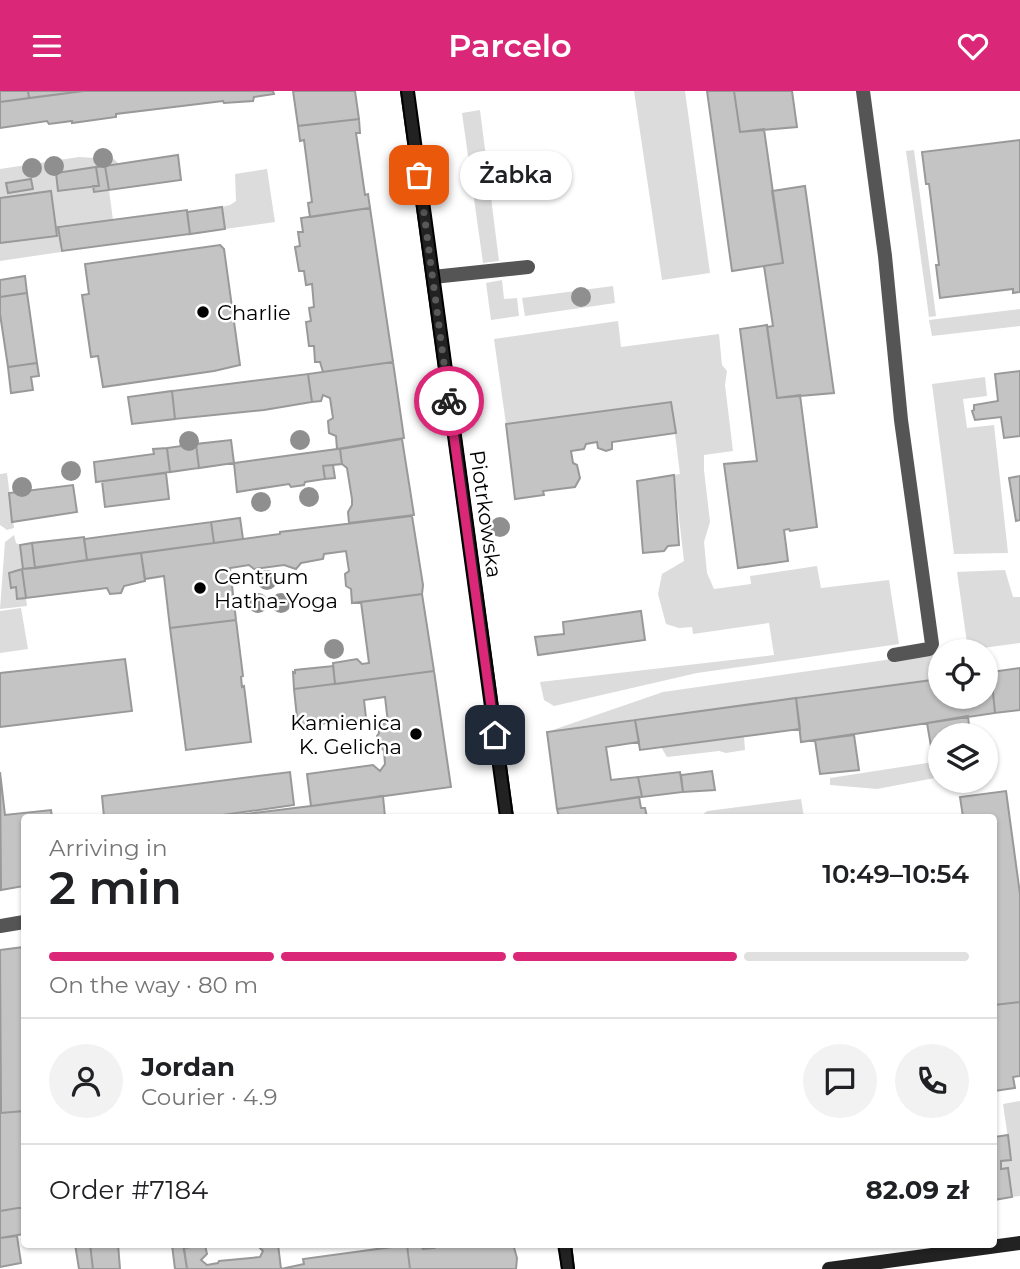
<!DOCTYPE html>
<html lang="en">
<head>
<meta charset="utf-8">
<style>
	:root { --surface:#fff; --page:#f2f2f2; --text:#202124; --muted:#757577; --line:#e0e0e0; --accent:#db2777 }
	body { margin:0; font-family:Montserrat,sans-serif; background:var(--page); color:var(--text); height:100vh; display:flex; flex-direction:column; font-size:26px; white-space:nowrap }
	* { box-sizing:border-box; margin:0 }
	p { font-size:23px; color:var(--muted) }
	.icon { flex:none; width:38px; height:38px; fill:none; stroke:currentColor; stroke-width:2; stroke-linecap:round; stroke-linejoin:round }
	.map { position:relative; flex:1; overflow:hidden }
	.side { position:absolute; left:21px; top:723px; width:976px; height:434px; display:flex; flex-direction:column; background:var(--surface); border-radius:7px; box-shadow:0 2px 5px #0004 }
	.side>* { flex:none }
	.fabs { position:absolute; left:928px; top:548px; display:grid; gap:14px }
	.fabs a { display:grid; place-items:center; width:70px; height:70px; border-radius:50%; background:var(--surface); box-shadow:0 2px 5px #0004; font-size:35px }
	.pin { position:absolute; display:grid; place-items:center; width:60px; height:60px; color:#fff; margin:-30px; border-radius:14px; box-shadow:0 4px 10px #0006 }
	.courier { position:absolute; display:grid; place-items:center; width:70px; height:70px; margin:-35px; border:5px solid #db2777; border-radius:50%; background:#fff; color:#222; box-shadow:0 2px 9px #0007 }
	.bubble { position:absolute; height:49px; border-radius:24px; background:var(--surface); box-shadow:0 2px 5px #0004; font-size:23px; font-weight:600; line-height:49px; text-align:center }
	.head em { font-style:normal; font-weight:600 }
	.head div { display:flex; flex-direction:column-reverse }
	.head { display:flex; align-items:center; justify-content:space-between; height:119px; padding:0 28px }
	h1 { font-size:46px; font-weight:600; line-height:52px }
	.bar { display:grid; grid-template-columns:repeat(4,1fr); gap:10px 7px; align-content:center; height:84px; padding:0 28px }
	.bar i { height:9px; border-radius:5px; background:var(--line) }
	.bar .current { background:var(--accent) }
	.bar p { grid-column:span 4 }
	.line { display:flex; align-items:center; gap:18px; padding:0 28px; border-top:2px solid var(--line) }
	.line div { flex:1 }
	.round { display:grid; place-items:center; flex:none; width:74px; height:74px; border-radius:37px; background:var(--page) }
	header { display:flex; justify-content:space-between; align-items:center; height:91px; padding:0 28px; background:var(--accent); color:#fff; font-size:32px; font-weight:600 }
	.map>svg:first-child { display:block }
	.green { fill:#dcdcdc }
	.building { fill:#c4c4c4; stroke:#999; stroke-width:2 }
	.lines { fill:none; stroke-linecap:round; stroke-linejoin:round }
	.lane { stroke:#555; stroke-width:14 }
	.secondary { stroke:#222; stroke-width:14 }
	.tram { stroke:#000; stroke-width:2 }
	.tree { fill:#8f8f8f }
	.done { stroke:#595959; stroke-width:7; stroke-dasharray:0 12.6 }
	.route { stroke:#db2777; stroke-width:9 }
	.poi-dot { fill:#000; stroke:#fff; stroke-width:2.5 }
	.labels { text-anchor:middle; dominant-baseline:central; stroke-width:5; stroke-linejoin:round; paint-order:stroke }
	.poi-label { font-size:21px; fill:#000; stroke:#fff; text-anchor:start }
	.street-label { font-size:21px; fill:#000; stroke:#fff }
</style>
</head>
<body>
<header><svg class="icon" aria-label="menu" viewBox="0 0 24 24"><path d="M4 6h16M4 12h16M4 18h16"/></svg>Parcelo<svg class="icon" aria-label="heart" viewBox="0 0 24 24"><path d="M12 20l-8-8c-3-5 5-10 8-4 3-6 11-1 8 4z"/></svg></header>
<div class="map">
<svg width="1020" height="1178" viewBox="0 0 1020 1178">
	<rect width="100%" height="100%" fill="#fff"/>
	<!-- green -->
	<path class="green" d="M 634,0 L 685,0 L 710,182 L 662,189 Z
		M 480,19 L 499,170 L 483,172 L 462,22 Z
		M 914,59 L 936,225 L 929,226 L 906,60 Z
		M 79,66 L 114,68 L 119,73 L 56,82 L 59,100 L 93,95 L 95,101 L 109,99 L 113,129 L 58,135 L 61,161 L 0,170 L 0,152 L 57,144 L 51,101 L 0,107 L 0,78 Z
		M 267,78 L 275,131 L 225,138 L 222,116 L 230,114 L 236,110 L 235,83 Z
		M 502,189 L 504,208 L 517,207 L 519,225 L 491,229 L 486,192 Z
		M 613,195 L 615,212 L 525,225 L 522,207 Z
		M 1020,218 L 1020,235 L 932,245 L 929,229 Z
		M 618,230 L 621,256 L 719,243 L 722,274 L 727,280 L 725,294 L 733,360 L 704,364 L 704,379 L 710,431 L 704,451 L 707,482 L 714,498 L 751,493 L 750,485 L 817,475 L 821,497 L 889,489 L 899,553 L 697,582 L 554,615 L 544,609 L 540,591 L 774,564 L 769,532 L 693,543 L 692,536 L 679,537 L 666,533 L 658,503 L 662,483 L 684,470 L 674,384 L 680,383 L 671,311 L 506,333 L 494,248 Z
		M 985,286 L 987,305 L 963,308 L 967,337 L 994,334 L 1008,462 L 954,463 L 932,293 Z
		M 7,382 L 14,437 L 7,439 L 0,434 L 0,383 Z
		M 14,444 L 16,452 L 20,454 L 23,478 L 9,483 L 10,496 L 16,496 L 17,508 L 26,507 L 27,515 L 0,518 L 5,451 Z
		M 1005,479 L 1013,506 L 1020,506 L 1020,552 L 968,559 L 957,481 Z
		M 21,517 L 28,558 L 0,562 L 0,520 Z
		M 934,562 L 940,567 L 940,588 L 547,641 L 663,601 Z
		M 744,646 L 745,659 L 726,662 L 719,660 L 667,666 L 661,656 Z
		M 940,670 L 940,686 L 877,698 L 830,694 L 830,687 Z
		M 801,708 L 804,726 L 700,726 L 707,720 Z
		M 1020,1010 L 1020,1105 L 1012,1106 L 1008,1077 L 1001,1078 L 1001,1070 L 1011,1068 L 1003,1013 Z"/>
	<!-- building -->
	<path class="building" d="M 0,0 L 28,0 L 29,7 L 0,11 Z
		M 28,0 L 84,0 L 29,7 Z
		M 84,0 L 273,0 L 274,3 L 254,6 L 253,10 L 224,12 L 223,10 L 116,23 L 116,26 L 72,32 L 72,30 L 49,33 L 47,30 L 0,37 L 0,11 Z
		M 293,0 L 355,0 L 359,28 L 298,35 Z
		M 707,0 L 734,0 L 740,41 L 764,38 L 783,172 L 732,180 Z
		M 734,0 L 792,0 L 797,36 L 740,41 Z
		M 359,28 L 360,42 L 356,42 L 365,104 L 368,103 L 370,117 L 310,126 L 308,112 L 312,111 L 304,49 L 300,50 L 298,35 Z
		M 1020,49 L 1020,201 L 1013,202 L 1013,198 L 940,207 L 936,174 L 939,174 L 929,93 L 926,93 L 922,61 Z
		M 178,64 L 181,89 L 109,99 L 105,75 Z
		M 105,75 L 109,99 L 94,101 L 93,95 L 99,95 L 96,76 Z
		M 96,76 L 99,95 L 58,100 L 56,82 Z
		M 31,88 L 33,98 L 8,102 L 6,92 Z
		M 805,95 L 834,302 L 777,307 L 767,236 L 773,235 L 764,175 L 783,172 L 772,100 Z
		M 51,100 L 57,145 L 0,152 L 0,107 Z
		M 222,116 L 225,138 L 190,143 L 187,121 Z
		M 370,117 L 393,271 L 323,281 L 320,271 L 315,271 L 314,255 L 309,255 L 306,231 L 311,230 L 309,217 L 314,216 L 312,193 L 306,194 L 304,180 L 299,180 L 295,156 L 300,155 L 298,141 L 303,141 L 301,127 Z
		M 187,119 L 190,143 L 62,160 L 58,136 Z
		M 220,154 L 224,158 L 240,274 L 214,280 L 103,296 L 98,265 L 91,266 L 82,204 L 89,203 L 85,173 Z
		M 25,185 L 27,202 L 0,206 L 0,189 Z
		M 27,202 L 37,272 L 8,276 L 0,223 L 0,206 Z
		M 767,234 L 777,307 L 800,304 L 817,436 L 790,440 L 789,438 L 784,439 L 788,470 L 738,477 L 724,373 L 757,370 L 740,238 Z
		M 393,271 L 404,347 L 337,358 L 336,345 L 329,342 L 328,330 L 333,327 L 330,307 L 323,304 L 321,310 L 312,311 L 308,283 Z
		M 37,272 L 39,285 L 31,286 L 33,299 L 11,302 L 8,276 Z
		M 1020,280 L 1020,345 L 1004,347 L 1001,326 L 975,329 L 972,320 L 974,319 L 974,314 L 998,310 L 995,283 Z
		M 308,283 L 312,311 L 264,319 L 175,328 L 172,300 Z
		M 172,300 L 175,328 L 132,333 L 128,306 Z
		M 671,311 L 676,342 L 612,351 L 612,358 L 606,360 L 598,357 L 597,351 L 586,353 L 584,358 L 571,360 L 573,372 L 577,374 L 580,387 L 575,396 L 543,400 L 544,404 L 515,408 L 506,333 Z
		M 402,348 L 414,424 L 349,432 L 348,421 L 352,414 L 352,408 L 347,377 L 342,373 L 340,358 Z
		M 231,349 L 234,372 L 199,377 L 196,353 Z
		M 196,353 L 199,377 L 170,381 L 167,357 Z
		M 167,357 L 170,381 L 96,391 L 94,371 L 154,363 L 153,358 Z
		M 337,358 L 340,358 L 342,373 L 323,375 L 325,388 L 305,391 L 304,394 L 291,396 L 289,393 L 237,401 L 234,372 Z
		M 333,374 L 335,387 L 325,388 L 323,375 Z
		M 166,382 L 169,408 L 105,416 L 102,390 Z
		M 674,384 L 679,454 L 668,455 L 664,460 L 643,462 L 637,390 Z
		M 1020,385 L 1020,429 L 1016,430 L 1009,387 Z
		M 73,394 L 77,421 L 12,431 L 9,402 Z
		M 412,425 L 423,494 L 422,503 L 352,512 L 351,498 L 346,495 L 345,483 L 349,480 L 346,460 L 324,463 L 323,468 L 301,472 L 296,478 L 284,474 L 254,478 L 249,474 L 230,477 L 236,529 L 170,537 L 164,485 L 145,488 L 141,462 L 280,443 L 280,441 Z
		M 240,427 L 243,448 L 214,452 L 211,431 Z
		M 211,431 L 214,452 L 87,469 L 84,448 Z
		M 84,446 L 87,469 L 35,477 L 32,452 Z
		M 32,452 L 35,477 L 23,478 L 20,454 Z
		M 141,462 L 145,490 L 124,495 L 121,502 L 110,503 L 107,497 L 26,507 L 22,478 Z
		M 22,478 L 26,507 L 17,508 L 16,496 L 11,497 L 9,482 Z
		M 422,503 L 434,580 L 335,593 L 333,572 L 357,568 L 362,573 L 369,572 L 361,511 Z
		M 641,520 L 645,549 L 538,564 L 535,546 L 564,543 L 563,531 Z
		M 236,529 L 243,585 L 241,586 L 242,596 L 244,595 L 251,651 L 186,659 L 170,537 Z
		M 125,568 L 132,620 L 0,636 L 0,582 Z
		M 333,575 L 335,593 L 294,598 L 293,581 L 295,582 L 295,579 Z
		M 1020,577 L 1020,619 L 995,622 L 991,581 Z
		M 434,580 L 451,696 L 311,715 L 307,683 L 373,674 L 380,680 L 385,673 L 384,659 L 378,656 L 377,645 L 379,642 L 378,634 L 388,632 L 385,606 L 364,609 L 366,627 L 298,636 L 294,598 Z
		M 991,581 L 995,622 L 801,651 L 796,607 L 940,588 L 940,606 L 985,606 L 985,582 Z
		M 796,607 L 800,638 L 640,659 L 635,629 Z
		M 968,625 L 970,644 L 940,644 L 940,666 L 933,667 L 927,632 Z
		M 635,629 L 639,651 L 606,656 L 611,689 L 638,686 L 642,706 L 557,718 L 547,641 Z
		M 854,644 L 859,679 L 820,683 L 815,649 Z
		M 712,680 L 715,699 L 683,701 L 681,684 Z
		M 0,681 L 5,724 L 51,719 L 52,726 L 24,726 L 24,795 L 1,799 Z
		M 290,681 L 294,714 L 209,726 L 104,726 L 102,705 Z
		M 680,681 L 683,701 L 642,706 L 638,686 Z
		M 1006,700 L 1020,803 L 1020,911 L 994,914 L 994,726 L 963,726 L 960,706 Z
		M 383,705 L 385,726 L 222,726 L 311,715 Z
		M 639,706 L 641,717 L 645,717 L 647,726 L 559,726 L 557,718 Z
		M 24,856 L 24,1020 L 1,1022 L 0,859 Z
		M 1020,911 L 1020,985 L 1013,986 L 1015,997 L 994,1000 L 994,914 Z
		M 24,1020 L 24,1116 L 0,1120 L 0,1022 Z
		M 1008,1044 L 1011,1069 L 1001,1070 L 1001,1078 L 1008,1077 L 1012,1106 L 994,1109 L 994,1046 Z
		M 24,1116 L 24,1143 L 0,1147 L 0,1120 Z
		M 17,1145 L 21,1172 L 0,1176 L 0,1147 Z
		M 75,1153 L 90,1153 L 93,1178 L 79,1178 Z
		M 90,1153 L 118,1153 L 120,1178 L 93,1178 Z
		M 183,1153 L 187,1178 L 175,1178 L 172,1154 Z
		M 278,1153 L 281,1178 L 187,1178 L 184,1157 L 205,1154 L 207,1163 L 201,1169 L 207,1174 L 218,1172 L 219,1170 L 260,1166 L 263,1160 L 256,1153 Z
		M 419,1153 L 423,1158 L 434,1157 L 431,1153 L 513,1153 L 517,1167 L 516,1178 L 410,1178 L 407,1154 Z
		M 407,1154 L 410,1178 L 281,1178 L 304,1173 L 303,1168 Z"/>
	<g class="lines">
		<!-- lane -->
		<path class="lane" d="M 863,0 L 885,165 L 901,329 L 932,553 L 929,558 L 894,564
			M 433,186 L 528,176
			M 0,835 L 24,831"/>
		<!-- secondary -->
		<path class="secondary" d="M 407,0 L 507,726
			M 565,1153 L 568,1178
			M 829,1178 L 1020,1152"/>
		<!-- tram -->
		<path class="tram" d="M 401,0 L 500,726
			M 414,0 L 513,726
			M 558,1153 L 562,1178
			M 571,1153 L 574,1178"/>
	</g>
	<!-- trees -->
	<g class="tree">
		<circle cx="103" cy="67" r="10"/>
		<circle cx="54" cy="75" r="10"/>
		<circle cx="32" cy="77" r="10"/>
		<circle cx="581" cy="206" r="10"/>
		<circle cx="300" cy="349" r="10"/>
		<circle cx="189" cy="350" r="10"/>
		<circle cx="71" cy="380" r="10"/>
		<circle cx="22" cy="396" r="10"/>
		<circle cx="309" cy="406" r="10"/>
		<circle cx="261" cy="411" r="10"/>
		<circle cx="500" cy="436" r="10"/>
		<circle cx="267" cy="489" r="10"/>
		<circle cx="258" cy="512" r="10"/>
		<circle cx="281" cy="512" r="10"/>
		<circle cx="334" cy="558" r="10"/>
	</g>
	<g class="lines">
		<!-- done -->
		<path class="done" d="M 419,84 L 449,310"/>
		<!-- route -->
		<path class="route" d="M 449,310 L 495,644"/>
	</g>
	<!-- markers -->
	<g class="poi-dot">
		<circle cx="203" cy="221" r="7"/>
		<circle cx="200" cy="497" r="7"/>
		<circle cx="416" cy="643" r="7"/>
	</g>
	<g class="labels">
		<!-- poi labels -->
		<g class="poi-label">
			<text x="217" y="221">Charlie</text>
			<text x="214" y="485">Centrum<tspan x="214" dy="24">Hatha-Yoga</tspan></text>
			<text x="402" y="631" text-anchor="end">Kamienica<tspan x="402" dy="24">K. Gelicha</tspan></text>
		</g>
		<!-- street labels -->
		<g class="street-label">
			<text transform="translate(486 423) rotate(82)">Piotrkowska</text>
		</g>
	</g>
</svg>
<div class="fabs">
<a><svg class="icon" aria-label="locate" viewBox="0 0 24 24"><circle cx="12" cy="12" r="6"/><path d="M12 2v4M12 18v4M2 12h4M18 12h4"/></svg></a>
<a><svg class="icon" aria-label="layers" viewBox="0 0 24 24"><path d="M12 4l9 5-9 5-9-5zM3 14l9 5 9-5"/></svg></a>
</div>
<div class="pin" style="left:419px;top:84px;background:#ea580c"><svg class="icon" aria-label="bag" viewBox="0 0 24 24"><path d="M5 8h14l-1 12H6zM9 8a3 3 0 0 1 6 0"/></svg></div>
<div class="pin" style="left:495px;top:644px;background:#1f2937"><svg class="icon" aria-label="home" viewBox="0 0 24 24"><path d="M3 11l9-7 9 7M6 9v11h12V9"/></svg></div>
<div class="courier" style="left:449px;top:310px"><svg class="icon" aria-label="bike" viewBox="0 0 24 24"><circle cx="6" cy="16" r="4"/><circle cx="18" cy="16" r="4"/><path d="M6 16l4-8h5l3 8M10 8l3 8H6M13 5h3"/></svg></div>
<div class="bubble" style="left:460px;top:60px;width:112px">Żabka</div>
<section class="side">
<div class="head"><div><h1>2 min</h1><p>Arriving in</p></div><em>10:49–10:54</em></div>
<div class="bar"><i class="current"></i><i class="current"></i><i class="current"></i><i></i><p>On the way · 80 m</p></div>
<div class="line" style="height:126px"><a class="round"><svg class="icon" aria-label="person" viewBox="0 0 24 24"><circle cx="12" cy="8" r="4"/><path d="M4 21q1-7 8-7t8 7"/></svg></a><div><b>Jordan</b><p>Courier · 4.9</p></div><a class="round"><svg class="icon" aria-label="chat" viewBox="0 0 24 24"><path d="M4 5h16v11H9l-5 4z"/></svg></a><a class="round"><svg class="icon" aria-label="phone" viewBox="0 0 24 24"><path d="M5 4h4l2 5-3 2q2 4 5 5l2-3 5 2v4C11 20 4 13 5 4z"/></svg></a></div>
<div class="line" style="height:91px"><div>Order #7184</div><b>82.09 zł</b></div>
</section>
</div>
</body>
</html>
